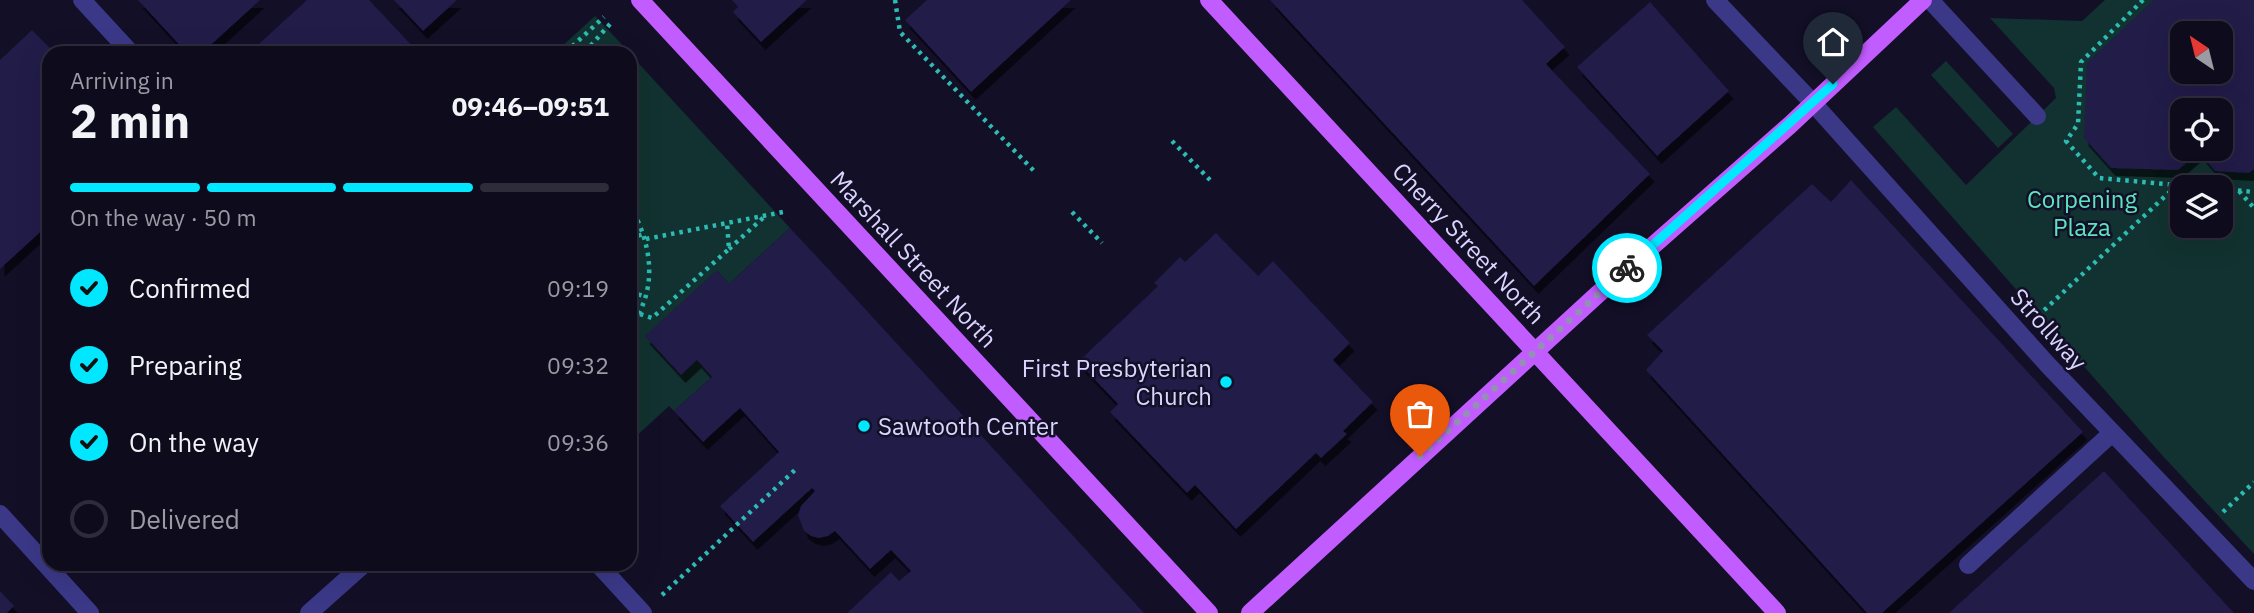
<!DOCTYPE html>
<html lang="en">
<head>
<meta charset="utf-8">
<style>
	:root { --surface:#0e0b1d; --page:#1c192a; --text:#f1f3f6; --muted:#9b9ba4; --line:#2e2b3b; --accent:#01e7ff }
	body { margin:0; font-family:"IBM Plex Sans",sans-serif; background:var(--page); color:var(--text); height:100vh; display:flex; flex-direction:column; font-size:26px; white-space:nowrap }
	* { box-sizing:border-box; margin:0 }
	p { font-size:23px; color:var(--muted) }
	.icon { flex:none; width:38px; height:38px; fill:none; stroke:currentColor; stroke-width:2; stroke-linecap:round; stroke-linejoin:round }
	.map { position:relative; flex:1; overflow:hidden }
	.drawer { position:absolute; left:42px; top:46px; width:595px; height:525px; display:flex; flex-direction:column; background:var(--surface); border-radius:21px; box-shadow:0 7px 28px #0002,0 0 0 2px var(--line) }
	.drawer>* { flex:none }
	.needle { width:46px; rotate:325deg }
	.fabs { position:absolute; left:2170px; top:21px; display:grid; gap:14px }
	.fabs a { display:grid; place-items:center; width:63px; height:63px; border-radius:14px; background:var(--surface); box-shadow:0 7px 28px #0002,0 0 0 2px var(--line); font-size:35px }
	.pin { position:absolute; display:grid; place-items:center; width:60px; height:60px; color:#fff; margin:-72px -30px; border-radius:50% 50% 50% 0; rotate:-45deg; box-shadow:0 0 7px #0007 }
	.pin .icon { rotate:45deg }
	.courier { position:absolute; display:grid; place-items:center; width:70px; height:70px; margin:-35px; border:5px solid #01e7ff; border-radius:50%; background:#fff; color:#222; box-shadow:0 2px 9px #0007 }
	.overview em { font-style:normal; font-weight:700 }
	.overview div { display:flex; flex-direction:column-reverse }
	.overview { display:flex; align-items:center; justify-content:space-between; height:119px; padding:0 28px }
	h1 { font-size:46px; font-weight:700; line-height:52px }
	.bar { display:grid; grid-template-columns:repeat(4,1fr); gap:10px 7px; align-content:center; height:84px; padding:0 28px }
	.bar i { height:9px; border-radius:5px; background:var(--line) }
	.bar .selected { background:var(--accent) }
	.bar p { grid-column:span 4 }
	ol { padding:0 28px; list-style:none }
	li { display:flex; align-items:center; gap:21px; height:77px }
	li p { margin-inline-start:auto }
	li .icon { padding:7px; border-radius:50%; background:var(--accent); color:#111; stroke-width:4 }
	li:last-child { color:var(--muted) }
	li i { width:38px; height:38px; border:4px solid var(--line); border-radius:50% }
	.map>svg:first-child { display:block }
	.green { fill:#113230; fill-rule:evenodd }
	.building { fill:#231a49; fill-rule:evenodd; filter:url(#shadow) }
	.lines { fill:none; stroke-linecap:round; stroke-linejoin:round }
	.path { stroke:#2cbcb3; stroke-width:4.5; stroke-dasharray:3.5 5; stroke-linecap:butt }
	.minor { stroke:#3b3888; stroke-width:18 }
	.major { stroke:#c15cff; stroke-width:18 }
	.done { stroke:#9490b3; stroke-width:7; stroke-dasharray:0 12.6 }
	.route { stroke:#01e7ff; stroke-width:9 }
	.poi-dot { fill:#01e7ff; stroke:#130f27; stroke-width:2.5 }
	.labels { text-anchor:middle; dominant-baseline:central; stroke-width:5; stroke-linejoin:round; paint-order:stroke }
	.park-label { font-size:24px; fill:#5ce4c1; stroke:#130f27 }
	.street-label { font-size:24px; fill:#dad5ff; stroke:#130f27 }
	.poi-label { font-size:24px; fill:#dad5ff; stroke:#130f27; text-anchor:end }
</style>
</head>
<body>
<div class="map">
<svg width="2254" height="613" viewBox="0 0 2254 613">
	<defs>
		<filter id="shadow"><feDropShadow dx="4.5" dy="8" stdDeviation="0" flood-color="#0009"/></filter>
	</defs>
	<rect width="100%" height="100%" fill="#130f27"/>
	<!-- green -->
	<path class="green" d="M 2105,0 L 2254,0 L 2254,554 L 2161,454 L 1873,127 L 1896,107 L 1966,185 L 2056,98 L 2054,88 L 1990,18 L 2082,21 ZM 2182,33 L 2221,33 L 2221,72 L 2182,72 ZM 2182,110 L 2221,110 L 2221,149 L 2182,149 ZM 2182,187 L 2221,187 L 2221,226 L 2182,226 Z
		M 595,16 L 629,52 L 555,52 L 560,48 Z
		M 630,54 L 790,228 L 729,284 L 717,271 L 681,375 L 697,360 L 712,377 L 674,411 L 669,406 L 630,442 Z
		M 1946,61 L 2013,134 L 1998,148 L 1931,75 Z"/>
	<!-- building -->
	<path class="building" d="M 138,0 L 260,0 L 203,52 L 186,52 Z
		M 307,0 L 369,0 L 418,52 L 250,52 Z
		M 394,0 L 457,0 L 423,31 Z
		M 732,0 L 807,0 L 761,42 L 733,12 L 738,7 Z
		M 927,0 L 1071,0 L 971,92 L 905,20 Z
		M 1270,0 L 1522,0 L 1565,47 L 1546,64 L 1650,174 L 1534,286 Z
		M 2154,0 L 2254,0 L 2254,169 L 2249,173 L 2215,171 L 2199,152 L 2178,170 L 2111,168 L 2084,138 L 2087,63 ZM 2182,33 L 2221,33 L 2221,72 L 2182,72 ZM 2182,110 L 2221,110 L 2221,149 L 2182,149 Z
		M 1650,2 L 1729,91 L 1657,156 L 1577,67 Z
		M 32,30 L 54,52 L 49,52 L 49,224 L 0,269 L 0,60 Z
		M 1851,180 L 2083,432 L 1882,613 L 1867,613 L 1646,370 L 1663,351 L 1647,335 L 1812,184 L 1831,202 Z
		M 790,228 L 845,287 L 1144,613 L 847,613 L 891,572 L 899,581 L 911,571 L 891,550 L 870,569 L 835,531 L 828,536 L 819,538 L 811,536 L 804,531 L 798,515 L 801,506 L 815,491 L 812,488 L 753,542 L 720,506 L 779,452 L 740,408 L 703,442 L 674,411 L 712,377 L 697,360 L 681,375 L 645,336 L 717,270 L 729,284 Z
		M 1216,233 L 1258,276 L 1273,261 L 1350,343 L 1333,360 L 1373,402 L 1343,431 L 1347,434 L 1321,458 L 1316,453 L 1236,529 L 1195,485 L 1187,493 L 1110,412 L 1118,404 L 1078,362 L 1158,286 L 1154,283 L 1180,257 L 1185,262 Z
		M 2104,471 L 2234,613 L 1949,613 Z
		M 0,591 L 14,606 L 7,613 L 0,613 Z"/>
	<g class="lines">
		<!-- path -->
		<path class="path" d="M 895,0 L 900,32 L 1034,171
			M 2143,0 L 2081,62 L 2078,124 L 2066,141 L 2099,178 L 2199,187
			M 566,52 L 604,17
			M 585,52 L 610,24
			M 1172,141 L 1210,180
			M 2221,189 L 2254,192
			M 2239,191 L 2254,208
			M 630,205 C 652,245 659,289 630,327
			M 1072,212 L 1102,243
			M 630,238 L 644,234
			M 646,239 L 783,212
			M 729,249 L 764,217
			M 630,292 L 647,297
			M 640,314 L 652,318 L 729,249 L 727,223
			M 2038,316 L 2177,185
			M 2223,512 L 2254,482
			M 662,595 L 796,469"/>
		<!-- minor -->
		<path class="minor" d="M 82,0 L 130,52
			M 1715,0 L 1813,103 L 2047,364 L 2254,581
			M 1930,0 L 2037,116
			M 0,514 L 90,613
			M 598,564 L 643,613
			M 1968,565 L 2112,433
			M 309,613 L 364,564"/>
		<!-- major -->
		<path class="major" d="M 640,0 L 1209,613
			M 1209,0 L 1777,613
			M 1250,613 L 1598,294 L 1790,125 L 1923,0"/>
	</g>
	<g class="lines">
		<!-- done -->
		<path class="done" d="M 1420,456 L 1627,268"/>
		<!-- route -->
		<path class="route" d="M 1627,268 L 1833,84"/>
	</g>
	<!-- markers -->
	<g class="poi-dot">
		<circle cx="1226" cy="382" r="7"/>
		<circle cx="864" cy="426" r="7"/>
	</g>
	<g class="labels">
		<!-- park labels -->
		<g class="park-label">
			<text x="2082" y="199">Corpening<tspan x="2082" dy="28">Plaza</tspan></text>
		</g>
		<!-- street labels -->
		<g class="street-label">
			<text transform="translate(1469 243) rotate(47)">Cherry Street North</text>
			<text transform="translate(914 259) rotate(47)">Marshall Street North</text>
			<text transform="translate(2049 329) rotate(48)">Strollway</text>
		</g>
		<!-- poi labels -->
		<g class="poi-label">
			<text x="1212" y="368">First Presbyterian<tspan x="1212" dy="28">Church</tspan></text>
			<text x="878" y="426" text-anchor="start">Sawtooth Center</text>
		</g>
	</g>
</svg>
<div class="fabs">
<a><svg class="needle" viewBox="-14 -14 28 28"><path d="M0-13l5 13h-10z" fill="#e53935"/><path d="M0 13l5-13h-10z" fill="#9b9ba4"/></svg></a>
<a><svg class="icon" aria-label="locate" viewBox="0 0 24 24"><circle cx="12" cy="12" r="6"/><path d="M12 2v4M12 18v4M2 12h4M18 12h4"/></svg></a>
<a><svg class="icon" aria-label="layers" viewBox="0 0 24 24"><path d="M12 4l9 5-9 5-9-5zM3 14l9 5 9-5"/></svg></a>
</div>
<div class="pin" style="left:1420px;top:456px;background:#ea580c"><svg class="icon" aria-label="bag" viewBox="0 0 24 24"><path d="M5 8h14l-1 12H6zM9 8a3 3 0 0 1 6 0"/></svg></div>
<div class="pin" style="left:1833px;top:84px;background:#1f2937"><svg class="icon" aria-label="home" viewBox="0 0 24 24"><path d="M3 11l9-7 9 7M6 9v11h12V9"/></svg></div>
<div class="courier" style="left:1627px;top:268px"><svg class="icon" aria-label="bike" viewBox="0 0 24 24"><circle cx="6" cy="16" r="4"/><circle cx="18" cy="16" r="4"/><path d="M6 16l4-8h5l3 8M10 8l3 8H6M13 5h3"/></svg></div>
<section class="drawer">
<div class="overview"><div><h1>2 min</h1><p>Arriving in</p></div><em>09:46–09:51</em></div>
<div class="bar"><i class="selected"></i><i class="selected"></i><i class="selected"></i><i></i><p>On the way · 50 m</p></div>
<ol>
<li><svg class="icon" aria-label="check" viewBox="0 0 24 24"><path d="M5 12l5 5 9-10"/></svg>Confirmed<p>09:19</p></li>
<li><svg class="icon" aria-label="check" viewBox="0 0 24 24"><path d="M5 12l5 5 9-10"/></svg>Preparing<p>09:32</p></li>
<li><svg class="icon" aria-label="check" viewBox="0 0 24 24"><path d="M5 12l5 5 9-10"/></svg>On the way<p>09:36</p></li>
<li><i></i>Delivered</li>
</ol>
</section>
</div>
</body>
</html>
